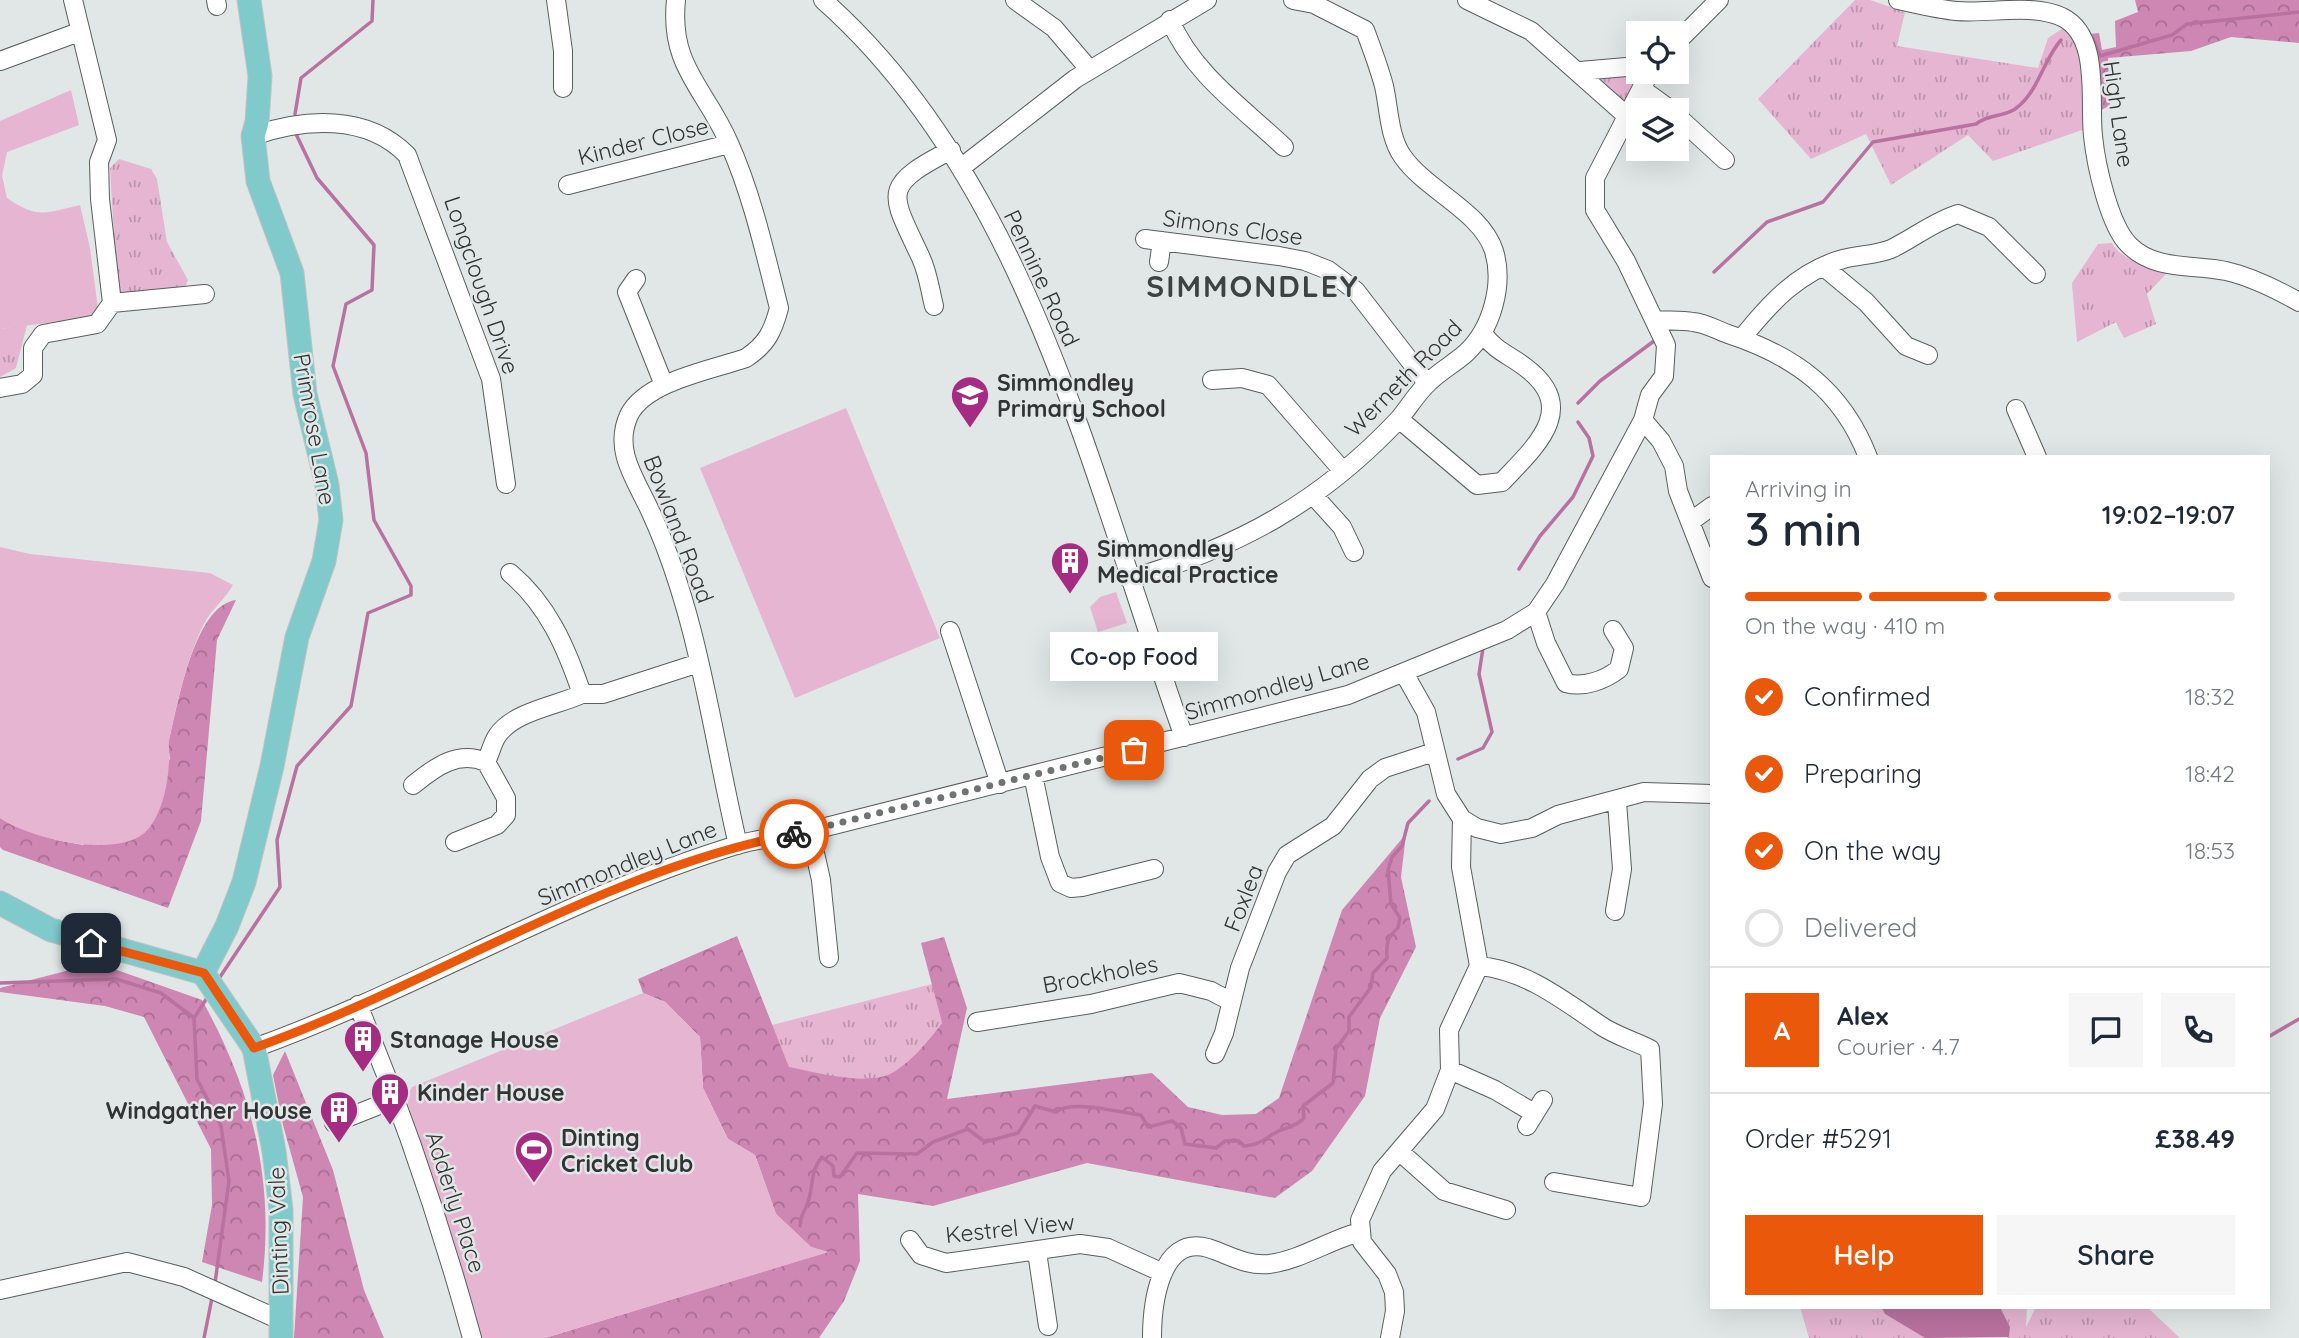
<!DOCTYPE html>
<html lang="en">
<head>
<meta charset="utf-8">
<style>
	:root { --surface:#fff; --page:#f6f6f7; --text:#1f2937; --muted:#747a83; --line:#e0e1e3; --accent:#ea580c }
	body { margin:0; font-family:Quicksand,sans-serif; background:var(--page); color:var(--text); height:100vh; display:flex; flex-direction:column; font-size:26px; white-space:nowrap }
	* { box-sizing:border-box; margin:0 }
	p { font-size:23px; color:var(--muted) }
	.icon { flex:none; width:38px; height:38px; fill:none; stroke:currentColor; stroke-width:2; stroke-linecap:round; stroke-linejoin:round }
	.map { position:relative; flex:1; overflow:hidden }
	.drawer { position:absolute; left:1710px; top:455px; width:560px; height:854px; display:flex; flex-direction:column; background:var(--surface); border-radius:0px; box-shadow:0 7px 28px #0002 }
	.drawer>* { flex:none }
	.buttons { position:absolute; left:1626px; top:21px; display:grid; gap:14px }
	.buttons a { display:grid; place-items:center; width:63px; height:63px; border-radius:0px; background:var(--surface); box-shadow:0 7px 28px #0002; font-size:35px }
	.pin { position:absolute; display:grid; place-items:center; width:60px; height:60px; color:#fff; margin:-30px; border-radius:14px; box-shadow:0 4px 10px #0006 }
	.courier { position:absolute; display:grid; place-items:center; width:70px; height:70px; margin:-35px; border:5px solid #ea580c; border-radius:50%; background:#fff; color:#222; box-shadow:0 2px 9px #0007 }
	.bubble { position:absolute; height:49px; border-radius:0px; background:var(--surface); box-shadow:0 7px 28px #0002; font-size:23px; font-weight:600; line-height:49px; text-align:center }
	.overview em { font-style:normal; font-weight:600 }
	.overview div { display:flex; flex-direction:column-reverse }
	.overview { display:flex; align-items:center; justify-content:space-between; height:119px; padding:0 35px }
	h1 { font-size:46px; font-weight:600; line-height:52px }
	.bar { display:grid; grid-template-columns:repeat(4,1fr); gap:10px 7px; align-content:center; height:84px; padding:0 35px }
	.bar i { height:9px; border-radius:5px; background:var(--line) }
	.bar .selected { background:var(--accent) }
	.bar p { grid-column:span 4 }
	.line { display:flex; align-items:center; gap:18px; padding:0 35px; border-top:2px solid var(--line) }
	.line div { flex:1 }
	.round { display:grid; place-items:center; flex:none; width:74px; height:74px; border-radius:0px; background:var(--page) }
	ol { padding:0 35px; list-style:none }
	li { display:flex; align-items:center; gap:21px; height:77px }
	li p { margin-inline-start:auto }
	li .icon { padding:7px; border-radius:50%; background:var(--accent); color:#fff; stroke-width:4 }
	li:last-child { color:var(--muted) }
	li i { width:38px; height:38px; border:4px solid var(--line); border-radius:50% }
	.button { display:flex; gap:14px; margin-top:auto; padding:14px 35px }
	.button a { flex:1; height:80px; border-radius:0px; background:var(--accent); color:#fff; font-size:28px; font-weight:600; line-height:80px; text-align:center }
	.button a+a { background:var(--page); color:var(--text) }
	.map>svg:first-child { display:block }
	.grass { fill:url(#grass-tufts) }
	.forest { fill:url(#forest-crowns) }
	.park { fill:#e6b5d2 }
	.water { fill:#b9729f }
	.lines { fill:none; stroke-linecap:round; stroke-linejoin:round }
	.stream { stroke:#b9729f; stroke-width:3.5 }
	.minor-casing { stroke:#595e5e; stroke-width:20 }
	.major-casing { stroke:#c2c2c2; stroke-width:25 }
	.minor { stroke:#fff; stroke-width:18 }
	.major { stroke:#80cacb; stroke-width:23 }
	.done { stroke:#6f7373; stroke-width:7; stroke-dasharray:0 12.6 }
	.route { stroke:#ea580c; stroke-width:9 }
	.labels { text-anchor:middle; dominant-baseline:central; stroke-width:5; stroke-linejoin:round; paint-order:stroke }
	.street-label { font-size:23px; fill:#323434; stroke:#e1e7e7 }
	.poi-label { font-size:23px; font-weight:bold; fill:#323434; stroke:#e1e7e7; text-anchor:start }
	.district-label { font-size:30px; font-weight:bold; letter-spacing:2px; fill:#3d4242; stroke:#e1e7e7 }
</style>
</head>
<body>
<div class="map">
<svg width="2299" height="1338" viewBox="0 0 2299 1338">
	<defs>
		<pattern id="grass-tufts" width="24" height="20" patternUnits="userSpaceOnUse" patternTransform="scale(1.75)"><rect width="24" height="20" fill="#e6b5d2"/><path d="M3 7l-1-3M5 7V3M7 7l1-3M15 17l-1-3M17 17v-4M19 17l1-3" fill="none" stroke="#bb94ab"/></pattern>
		<pattern id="forest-crowns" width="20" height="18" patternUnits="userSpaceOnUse" patternTransform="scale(1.75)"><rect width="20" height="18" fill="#ce86b3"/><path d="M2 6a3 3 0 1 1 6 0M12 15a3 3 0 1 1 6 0" fill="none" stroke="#a86e92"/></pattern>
	</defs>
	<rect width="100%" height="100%" fill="#e1e7e7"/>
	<!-- grass -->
	<path class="grass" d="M 1855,0 L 1870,0 L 1905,12 L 1897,46 L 2038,68 L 2048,38 L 2065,27 L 2080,46 L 2085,129 L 1993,161 L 1968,135 L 1891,185 L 1866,134 L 1811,159 L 1758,99 Z
		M 1640,73 L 1627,100 L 1620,100 L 1600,78 L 1601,75 Z
		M 119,159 L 151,169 L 157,179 L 167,242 L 188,280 L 185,288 L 124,295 L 117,289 L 110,168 Z
		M 2112,243 C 2120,260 2151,267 2168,272 L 2147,294 L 2156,324 L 2124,338 L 2116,322 L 2077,342 L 2072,283 L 2098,244 Z
		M 27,325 L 16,368 L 0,377 L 0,329 Z
		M 932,984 L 942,1023 C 930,1039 902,1074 882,1077 C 851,1082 818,1073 789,1068 L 772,1025 Z
		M 1800,1307 L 1881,1307 L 1885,1314 L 1925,1338 L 1809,1338 Z
		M 2000,1307 L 2027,1307 L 2026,1327 L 2036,1307 L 2147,1307 L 2180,1338 L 2007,1338 L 2010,1327 Z"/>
	<!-- forest -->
	<path class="forest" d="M 2135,0 L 2299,0 L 2299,43 L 2231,37 L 2191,51 L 2108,58 L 2110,105 L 2100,111 L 2090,34 L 2099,33 L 2102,50 L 2116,47 L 2115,21 L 2138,12 Z
		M 236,600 L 217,640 L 201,821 L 168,908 L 3,850 L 0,847 L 0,818 L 56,840 L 83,845 L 170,759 L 168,744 C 178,706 193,606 236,600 Z
		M 1406,834 L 1401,877 L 1416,947 L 1380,1018 L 1365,1096 L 1312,1171 L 1275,1198 L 1087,1163 L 933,1206 L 858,1194 L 860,1261 L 844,1301 L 819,1338 L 545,1338 L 827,1252 L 811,1247 L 776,1214 L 755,1155 L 728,1139 L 703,1088 L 700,1037 L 665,1002 L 643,993 L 638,979 L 737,936 L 789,1067 C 818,1073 851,1082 881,1077 C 902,1074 930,1039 942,1023 L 921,943 L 944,937 L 967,1008 L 947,1099 L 1152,1073 L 1188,1107 L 1222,1115 L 1256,1114 L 1279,1098 L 1342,910 Z
		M 97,963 L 202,1000 C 252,1090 275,1180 262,1282 L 202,1262 L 212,1205 L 211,1149 L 144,1017 L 105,1006 L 0,992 L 0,988 Z
		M 285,1051 L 333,1170 L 364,1290 L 384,1338 L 294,1338 L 303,1197 L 283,1125 L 273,1075 Z"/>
	<!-- park -->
	<path class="park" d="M 71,90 L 79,125 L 7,152 L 2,176 L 7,198 C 37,219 46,213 80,205 L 90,248 L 99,316 L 0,329 L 0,121 Z
		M 2121,268 L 2148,320 L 2122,334 L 2095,282 Z
		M 846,408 L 940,638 L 795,698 L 700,468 Z
		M 0,547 L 30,554 L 210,573 L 233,585 C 226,597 218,604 210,614 C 190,643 176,706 169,741 C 168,748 170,755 169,762 C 168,784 163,809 150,827 C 125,862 29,839 0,818 Z
		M 1116,592 L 1127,623 L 1098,632 L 1090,607 L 1100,597 Z
		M 643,993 L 665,1002 L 700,1037 L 703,1088 L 728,1139 L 755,1155 L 776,1214 L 811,1247 L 829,1252 L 545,1338 L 478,1338 L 406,1097 L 412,1087 Z"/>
	<!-- water -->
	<path class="water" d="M 1881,1307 L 2000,1307 L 2010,1327 L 2009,1337 L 1925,1338 L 1885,1314 Z"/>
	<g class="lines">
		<!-- stream -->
		<path class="stream" d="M 2093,39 L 2100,56 L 2172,35 L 2187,24 L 2299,12
			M 295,114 L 301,78 L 372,21 L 373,0
			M 1714,272 L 1767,222 L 1823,202 L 1873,142 L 1976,124 C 1990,113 2007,118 2020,105 C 2039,88 2044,59 2061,40
			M 1578,403 L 1600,381 L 1654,341
			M 1519,569 L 1540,536 L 1573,497 L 1593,456 L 1589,438 L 1578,422
			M 1458,759 L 1483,748 L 1492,732 L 1479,674 L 1483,648
			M 220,977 L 280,887 L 277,840 L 297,766 L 351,706 L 368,613 L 411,595 L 411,586 L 374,520 L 366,453 L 333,366 L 346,304 L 372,290 L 374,245 L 317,178 L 296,134
			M 0,983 L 116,979 L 161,993 L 194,1018 L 197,1079 L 221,1126 L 229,1181 L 215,1283
			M 194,1018 L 207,998
			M 2268,1037 L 2299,1019
			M 800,1226 C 800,1216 804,1213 807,1205 C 814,1188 809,1172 822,1157 L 833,1166 L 834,1176 L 840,1177 L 857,1153 L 917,1154 L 933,1142 L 968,1129 L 985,1142 L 1018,1133 L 1035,1106 L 1056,1112 C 1073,1099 1120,1113 1141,1115 L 1148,1127 L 1172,1121 L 1181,1128 L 1185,1144 L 1216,1148 L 1225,1141 L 1239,1141 L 1244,1146 C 1261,1144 1261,1141 1275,1133 C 1286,1126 1295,1128 1304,1118 L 1303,1106 L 1333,1083 L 1336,1049 L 1349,1031 L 1349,1017 L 1371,987 L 1373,973 L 1387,958 C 1386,944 1387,937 1398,928 L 1400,918 L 1391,904 L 1388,870 L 1392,857 L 1402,846 L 1408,823 L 1429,801
			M 204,1338 L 212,1298"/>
		<!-- minor casing -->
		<g class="minor-casing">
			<path id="minor" d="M 73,0 L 107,140 L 99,162 L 100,199 L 112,303
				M 216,0 L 217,6
				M 556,0 L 563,51 L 563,88
				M 676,0 C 669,66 705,88 729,143 C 752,194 765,253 779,308 C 773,331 767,344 746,358 C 712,370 646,381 629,415 C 612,452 638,482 652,515 C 699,618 712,735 738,845
				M 823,0 C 1030,183 1094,487 1184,737
				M 1015,0 L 1054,28 L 1089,69
				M 1467,0 L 1531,31 L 1628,117
				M 1898,0 C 1917,4 1936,9 1956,11 C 1989,14 2031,3 2062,17 C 2101,36 2089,100 2093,136 C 2096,165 2109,225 2129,245 C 2155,271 2193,264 2226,271 C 2252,277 2276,289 2299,302
				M 1170,20 C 1192,73 1244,109 1284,147
				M 1676,43 L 1719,0
				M 0,61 L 79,32
				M 1580,71 L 1638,66
				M 1642,89 L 1671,110
				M 1676,115 L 1725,160
				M 253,136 C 304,118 367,114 407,155 L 491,379 L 506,484
				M 962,167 L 1075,79 L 1207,0
				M 568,185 L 729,144
				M 1145,239 L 1279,256 L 1305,261 L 1328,270 L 1356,291 L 1427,383
				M 1159,262 L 1162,241
				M 1824,267 L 1866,302 L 1906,346 L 1928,355
				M 636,279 L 627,292 L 664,385
				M 112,303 L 205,294
				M 934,306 C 930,290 928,273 921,258 C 891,193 879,187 951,150
				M 1655,320 C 1667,321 1681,320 1693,322 C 1705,323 1717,330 1728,334 C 1795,356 1842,390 1868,457
				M 1742,338 C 1769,304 1799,271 1843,259 C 1858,255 1876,255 1891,249 C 1914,238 1933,222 1958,214 L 1989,227 L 2036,274
				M 1212,380 L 1242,378 L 1268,385 L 1343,471
				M 0,388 L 22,384 L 33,375 L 33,348 L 43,334 L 97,324 L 112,303
				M 2016,409 L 2037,457
				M 1399,419 L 1477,485 L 1502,482 C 1536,446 1580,408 1525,367 C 1508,354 1497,352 1483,334
				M 1643,420 L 1661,441 L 1674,466 L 1678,491 L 1712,578
				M 1314,496 L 1342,527 L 1354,552
				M 1690,522 L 1712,506
				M 510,573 C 548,605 566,647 582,694 L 603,694 L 699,663
				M 1129,579 C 1238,548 1321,502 1399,419 C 1409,407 1417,393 1429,382 C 1440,371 1455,363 1466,353 C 1492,329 1504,284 1494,251 C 1481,211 1427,191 1403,157 C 1389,138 1389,108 1384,86 C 1379,67 1372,49 1365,30 L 1314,4 L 1293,0
				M 1536,612 L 1546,643 L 1566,683 C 1584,688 1605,680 1619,669 L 1624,648 L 1613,630
				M 950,631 L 1000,784
				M 1404,673 L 1426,712 L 1446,794 L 1462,819 L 1477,828 L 1501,834 L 1532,828 L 1558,815 L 1644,792 L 1712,794
				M 1033,775 L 1050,857 L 1060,883 L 1071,888 L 1082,887 L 1154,869
				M 413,785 C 435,767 458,750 486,762 C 490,754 492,744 497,736 C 514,711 556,706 582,694
				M 810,831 L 821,880 L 829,958
				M 455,842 L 497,825 L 506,815 L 506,798 L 486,762
				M 1615,911 L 1622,869 L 1617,802
				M 1479,966 C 1525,970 1563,1000 1600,1025 C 1614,1035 1634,1041 1650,1049 L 1653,1104 L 1641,1197 L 1554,1182
				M 358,1005 C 403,1113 441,1225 472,1338
				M 977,1022 L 1091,1004 L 1179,983 L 1211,991 L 1230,1001
				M 254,1048 C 418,989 569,896 737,845 C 760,838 786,836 810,831 L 1348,695 L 1507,630 L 1536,612 L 1555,584 L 1643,420 L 1650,395 L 1664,376 L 1666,345 L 1626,261 L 1595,210 L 1595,178 L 1650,72
				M 1215,1054 L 1224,1033 L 1240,968 L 1277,872 L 1287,855 L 1333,826 L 1370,779 L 1385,768 L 1434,752
				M 1450,1070 L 1495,1090 L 1534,1113
				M 334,1123 L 397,1098
				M 1527,1126 L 1543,1100
				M 1400,1152 L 1444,1191 L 1506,1210
				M 910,1240 L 921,1255 L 946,1263 L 1080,1244 L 1108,1248 L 1161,1272
				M 1037,1252 L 1048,1326
				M 0,1290 L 127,1262 L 184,1277 L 280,1320
				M 1152,1338 C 1152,1307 1159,1234 1208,1248 C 1230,1255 1245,1266 1269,1264 C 1301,1260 1329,1240 1360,1232
				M 1390,1338 L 1395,1311 L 1394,1292 L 1387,1274 L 1362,1242 L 1360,1220 L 1382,1171 L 1435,1109 L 1450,1070 L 1449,1030 L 1479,966 L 1461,867 L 1462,819"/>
		</g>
		<!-- major casing -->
		<g class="major-casing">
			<path id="major" d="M 0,903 L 51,930 L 203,973
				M 203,973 L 227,926 L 244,882 L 272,766 L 297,637 L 324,561 L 331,520 L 327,485 L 305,394 L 292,273 L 258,181 L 253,136 L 257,122 L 260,76 L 249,0
				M 203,973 L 254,1048 L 274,1151 L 281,1210 L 281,1338"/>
		</g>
		<!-- minor -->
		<use href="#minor" class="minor"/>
		<!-- major -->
		<use href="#major" class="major"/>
	</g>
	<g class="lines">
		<!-- done -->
		<path class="done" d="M 794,834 L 1134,750"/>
		<!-- route -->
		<path class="route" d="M 91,943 L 204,973 L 254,1048 C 436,983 603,871 794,834"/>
	</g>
	<!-- icons -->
	<defs>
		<g id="school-pin" transform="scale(2.0125)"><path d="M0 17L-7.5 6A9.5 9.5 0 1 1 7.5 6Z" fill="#a52c82" stroke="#e1e7e7"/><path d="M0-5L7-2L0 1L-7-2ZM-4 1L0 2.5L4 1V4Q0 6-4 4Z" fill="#fff"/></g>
		<g id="building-pin" transform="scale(2.0125)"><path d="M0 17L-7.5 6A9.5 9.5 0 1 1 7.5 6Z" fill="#a52c82" stroke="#e1e7e7"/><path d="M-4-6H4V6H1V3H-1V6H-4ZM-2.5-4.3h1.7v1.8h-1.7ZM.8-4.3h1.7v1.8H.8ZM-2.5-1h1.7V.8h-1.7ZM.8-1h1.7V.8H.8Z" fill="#fff"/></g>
		<g id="stadium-pin" transform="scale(2.0125)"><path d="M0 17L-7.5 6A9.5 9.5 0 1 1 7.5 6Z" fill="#a52c82" stroke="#e1e7e7"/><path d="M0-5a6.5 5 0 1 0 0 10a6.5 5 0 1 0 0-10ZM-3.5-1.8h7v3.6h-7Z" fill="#fff"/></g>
	</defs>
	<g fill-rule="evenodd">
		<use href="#school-pin" x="970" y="395"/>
		<use href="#building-pin" x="1070" y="561"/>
		<use href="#building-pin" x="363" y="1039"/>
		<use href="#building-pin" x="390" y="1092"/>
		<use href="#building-pin" x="339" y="1110"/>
		<use href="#stadium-pin" x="534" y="1150"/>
	</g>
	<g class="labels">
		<!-- street labels -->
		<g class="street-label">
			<text transform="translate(2119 114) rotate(82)">High Lane</text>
			<text transform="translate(643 141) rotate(-14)">Kinder Close</text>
			<text transform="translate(1233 227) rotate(8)">Simons Close</text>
			<text transform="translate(1042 278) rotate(65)">Pennine Road</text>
			<text transform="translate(482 285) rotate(71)">Longclough Drive</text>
			<text transform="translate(1403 378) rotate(-45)">Werneth Road</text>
			<text transform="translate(315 429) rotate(80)">Primrose Lane</text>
			<text transform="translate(679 529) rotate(69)">Bowland Road</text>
			<text transform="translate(1277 686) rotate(-16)">Simmondley Lane</text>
			<text transform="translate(627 863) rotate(-22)">Simmondley Lane</text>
			<text transform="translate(1243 898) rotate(-69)">Foxlea</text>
			<text transform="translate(1100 974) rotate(-11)">Brockholes</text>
			<text transform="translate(456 1202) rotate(72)">Adderly Place</text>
			<text transform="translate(1010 1228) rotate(-6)">Kestrel View</text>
			<text transform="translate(278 1231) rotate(-92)">Dinting Vale</text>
		</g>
		<!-- poi labels -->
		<g class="poi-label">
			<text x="997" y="382">Simmondley<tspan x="997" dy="26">Primary School</tspan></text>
			<text x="1097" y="548">Simmondley<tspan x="1097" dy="26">Medical Practice</tspan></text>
			<text x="390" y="1039">Stanage House</text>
			<text x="417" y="1092">Kinder House</text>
			<text x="312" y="1110" text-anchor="end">Windgather House</text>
			<text x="561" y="1137">Dinting<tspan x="561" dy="26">Cricket Club</tspan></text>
		</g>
		<!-- district labels -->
		<g class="district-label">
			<text x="1253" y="286">SIMMONDLEY</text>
		</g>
	</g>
</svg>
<div class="buttons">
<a><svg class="icon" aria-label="locate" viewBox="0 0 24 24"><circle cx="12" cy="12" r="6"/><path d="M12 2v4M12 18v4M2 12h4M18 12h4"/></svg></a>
<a><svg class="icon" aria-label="layers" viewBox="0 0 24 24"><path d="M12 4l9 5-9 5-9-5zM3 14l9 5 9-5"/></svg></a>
</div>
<div class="pin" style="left:1134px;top:750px;background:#ea580c"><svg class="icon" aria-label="bag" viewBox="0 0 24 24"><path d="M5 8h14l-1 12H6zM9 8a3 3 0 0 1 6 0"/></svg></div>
<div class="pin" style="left:91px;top:943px;background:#1f2937"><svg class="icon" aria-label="home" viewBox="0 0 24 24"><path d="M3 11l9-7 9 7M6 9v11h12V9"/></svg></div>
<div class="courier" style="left:794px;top:834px"><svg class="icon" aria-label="bike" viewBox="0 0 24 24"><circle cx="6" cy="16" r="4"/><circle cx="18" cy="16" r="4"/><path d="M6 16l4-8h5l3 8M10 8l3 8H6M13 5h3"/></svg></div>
<div class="bubble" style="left:1050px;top:632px;width:168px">Co-op Food</div>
<section class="drawer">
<div class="overview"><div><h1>3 min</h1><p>Arriving in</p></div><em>19:02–19:07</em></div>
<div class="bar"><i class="selected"></i><i class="selected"></i><i class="selected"></i><i></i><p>On the way · 410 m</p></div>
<ol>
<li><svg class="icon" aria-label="check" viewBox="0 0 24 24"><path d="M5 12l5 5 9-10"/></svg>Confirmed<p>18:32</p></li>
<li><svg class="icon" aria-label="check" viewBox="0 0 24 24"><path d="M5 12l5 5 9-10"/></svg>Preparing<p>18:42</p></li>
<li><svg class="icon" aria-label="check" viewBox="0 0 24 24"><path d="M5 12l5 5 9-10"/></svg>On the way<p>18:53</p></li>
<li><i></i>Delivered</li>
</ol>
<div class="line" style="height:126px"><b class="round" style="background:var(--accent);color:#fff">A</b><div><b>Alex</b><p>Courier · 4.7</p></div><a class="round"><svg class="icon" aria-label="chat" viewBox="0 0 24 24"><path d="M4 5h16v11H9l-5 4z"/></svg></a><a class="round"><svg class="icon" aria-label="phone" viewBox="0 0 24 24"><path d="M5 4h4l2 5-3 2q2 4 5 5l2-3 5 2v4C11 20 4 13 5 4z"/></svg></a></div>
<div class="line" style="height:91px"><div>Order #5291</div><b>£38.49</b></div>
<div class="button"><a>Help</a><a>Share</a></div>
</section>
</div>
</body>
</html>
